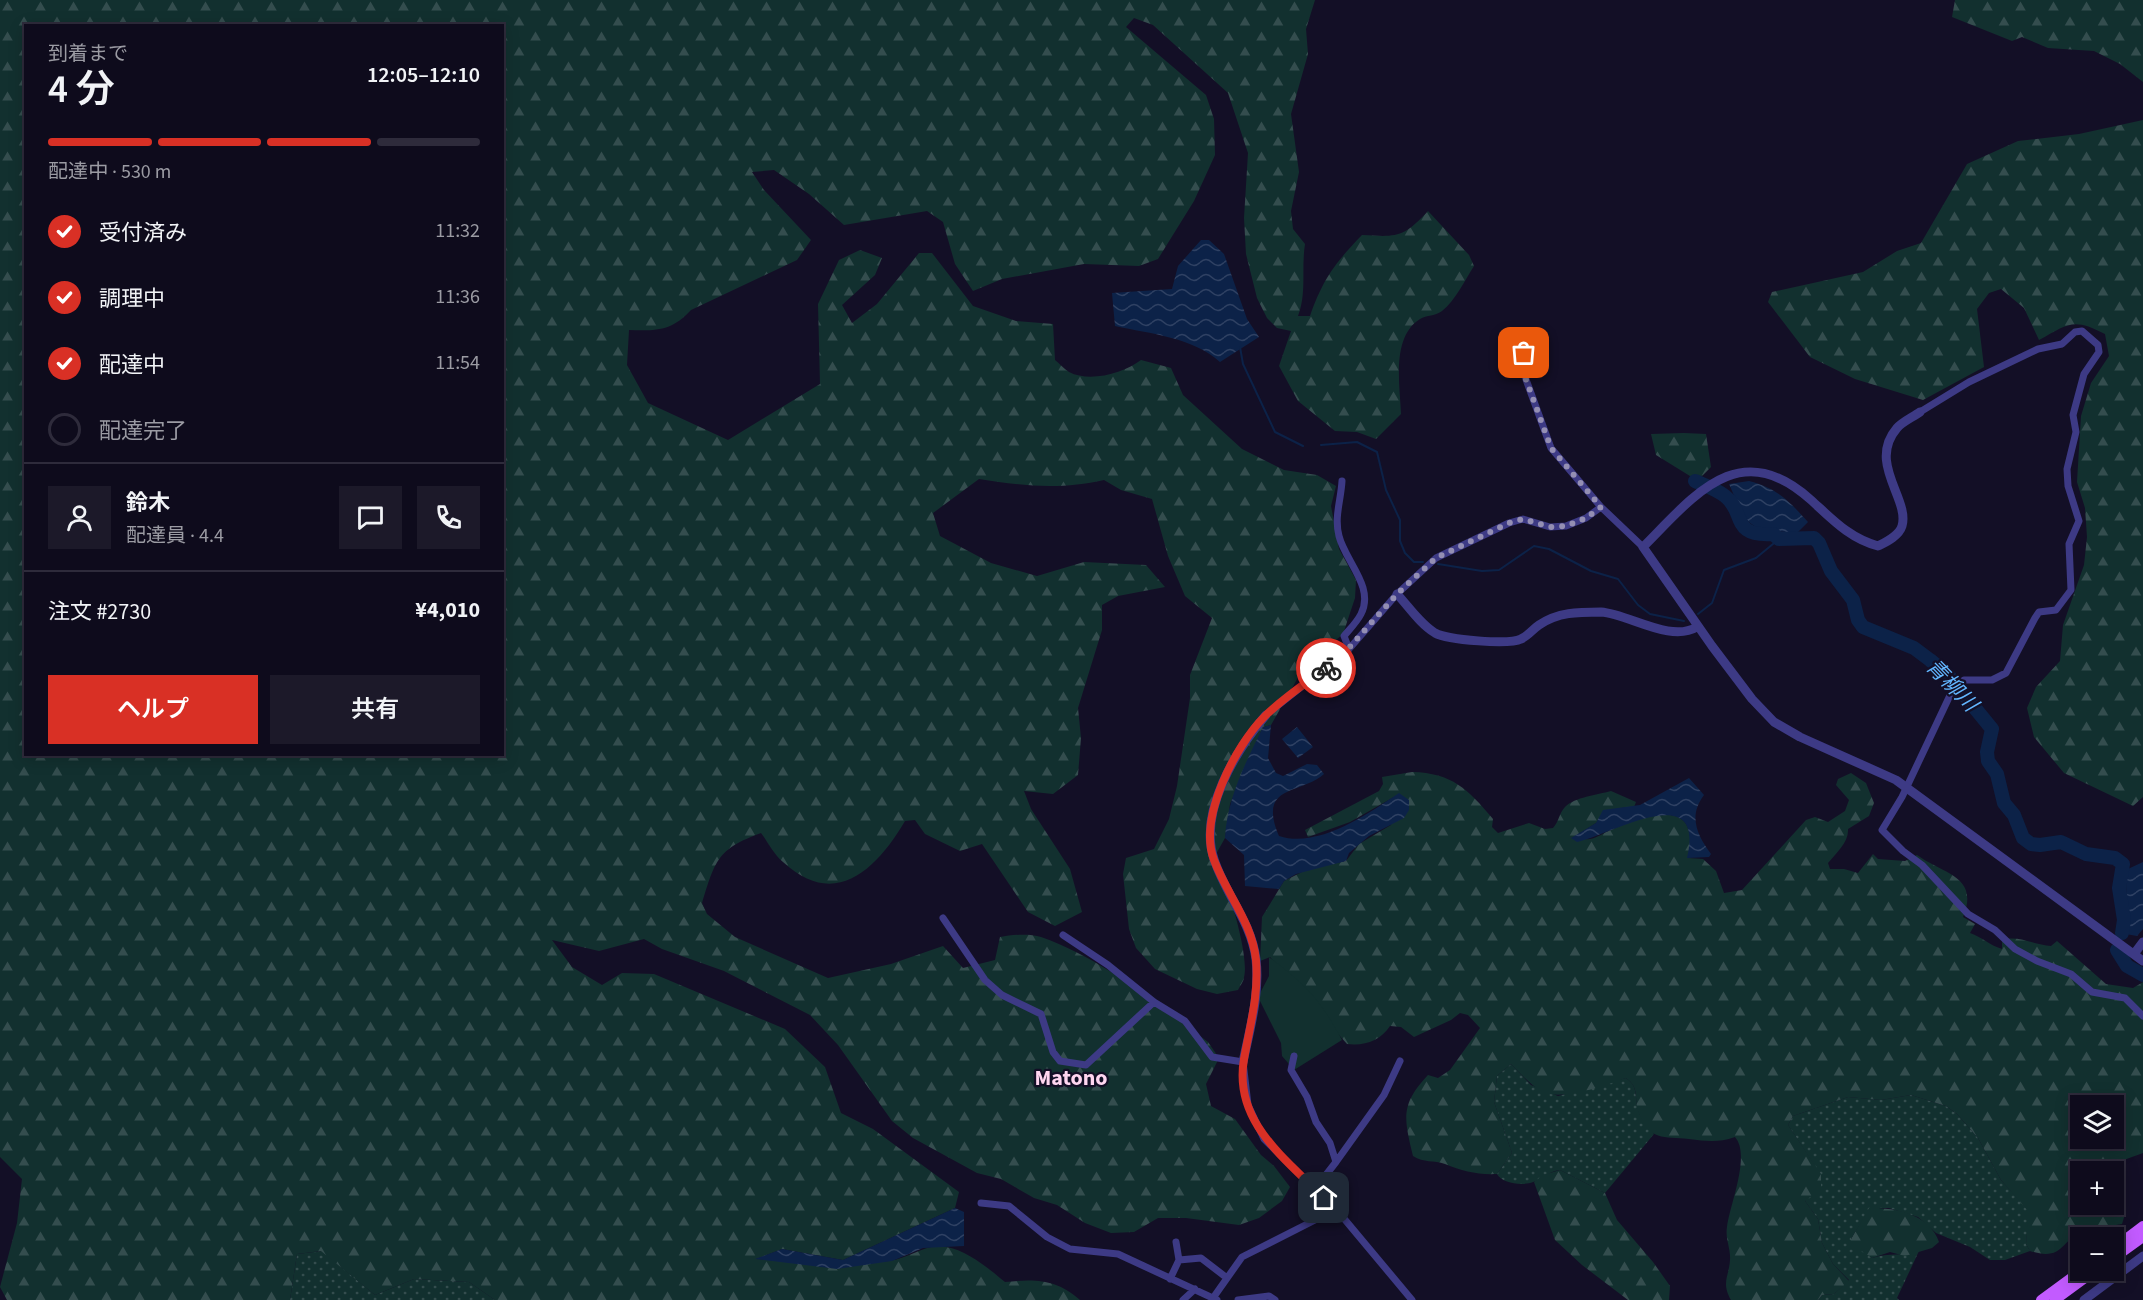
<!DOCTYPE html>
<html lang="ja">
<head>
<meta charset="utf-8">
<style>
	:root { --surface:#0e0b1c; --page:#1c1929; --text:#f1f3f6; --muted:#9b9ba3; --line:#2e2b3b; --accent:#d93025 }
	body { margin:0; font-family:"Source Sans 3","Noto Sans JP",sans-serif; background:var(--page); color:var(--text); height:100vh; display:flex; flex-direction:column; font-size:22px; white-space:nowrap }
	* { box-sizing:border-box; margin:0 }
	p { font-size:20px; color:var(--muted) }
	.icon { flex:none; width:33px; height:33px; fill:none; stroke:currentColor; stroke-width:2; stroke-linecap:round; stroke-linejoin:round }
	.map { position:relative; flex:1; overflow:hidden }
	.details { position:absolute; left:24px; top:24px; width:480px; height:732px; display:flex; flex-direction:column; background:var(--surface); border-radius:0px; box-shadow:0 3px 15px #0003,0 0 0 2px var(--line) }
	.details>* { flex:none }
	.fabs { position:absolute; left:2070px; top:1095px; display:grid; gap:12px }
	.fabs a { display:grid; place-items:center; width:54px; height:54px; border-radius:0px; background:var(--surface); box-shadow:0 3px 15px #0003,0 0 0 2px var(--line); font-size:30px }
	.pin { position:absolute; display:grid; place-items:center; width:51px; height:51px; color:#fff; margin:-26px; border-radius:12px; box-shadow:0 3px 9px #0006 }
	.courier { position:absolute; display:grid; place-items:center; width:60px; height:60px; margin:-30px; border:4px solid #d93025; border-radius:50%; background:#fff; color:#222; box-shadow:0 2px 8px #0007 }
	.overview em { font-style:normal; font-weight:600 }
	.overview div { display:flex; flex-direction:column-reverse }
	.overview { display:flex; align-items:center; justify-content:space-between; height:102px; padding:0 24px }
	h1 { font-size:39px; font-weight:600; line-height:45px }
	.bar { display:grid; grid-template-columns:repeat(4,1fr); gap:9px 6px; align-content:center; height:72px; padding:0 24px }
	.bar i { height:8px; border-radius:4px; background:var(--line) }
	.bar .active { background:var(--accent) }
	.bar p { grid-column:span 4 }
	.line { display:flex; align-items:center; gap:15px; padding:0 24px; border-top:2px solid var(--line) }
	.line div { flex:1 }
	.round { display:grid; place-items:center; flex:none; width:63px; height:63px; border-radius:0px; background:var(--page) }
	ol { padding:0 24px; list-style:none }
	li { display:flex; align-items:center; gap:18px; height:66px }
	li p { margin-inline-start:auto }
	li .icon { padding:6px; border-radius:50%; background:var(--accent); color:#fff; stroke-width:4 }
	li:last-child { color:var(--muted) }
	li i { width:33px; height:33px; border:3px solid var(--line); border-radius:50% }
	.action { display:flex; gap:12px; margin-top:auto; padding:12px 24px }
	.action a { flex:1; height:69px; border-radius:0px; background:var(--accent); color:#fff; font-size:24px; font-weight:600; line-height:69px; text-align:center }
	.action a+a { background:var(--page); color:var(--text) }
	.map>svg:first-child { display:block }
	.grass { fill:url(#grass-dots) }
	.forest { fill:url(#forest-firs); fill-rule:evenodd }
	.park { fill:#12302f }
	.water { fill:url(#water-waves) }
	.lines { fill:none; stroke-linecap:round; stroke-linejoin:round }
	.stream { stroke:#0c2248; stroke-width:2 }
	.river { stroke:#0c2248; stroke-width:14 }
	.minor { stroke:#3d3a85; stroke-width:7 }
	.tertiary { stroke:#3d3a85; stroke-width:9 }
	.primary { stroke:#c25bff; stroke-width:10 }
	.done { stroke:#948fb3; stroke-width:6; stroke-dasharray:0 10.8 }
	.route { stroke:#d93025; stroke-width:8 }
	.labels { text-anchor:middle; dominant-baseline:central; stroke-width:4.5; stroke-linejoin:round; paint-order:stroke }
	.water-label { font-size:21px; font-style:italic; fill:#62b6ff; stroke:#130f26 }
	.quarter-label { font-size:22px; font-weight:bold; fill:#ffd6f0; stroke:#130f26 }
</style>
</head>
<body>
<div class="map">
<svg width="2143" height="1300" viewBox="0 0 2143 1300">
	<defs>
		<pattern id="grass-dots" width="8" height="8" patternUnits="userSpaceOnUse" patternTransform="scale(1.5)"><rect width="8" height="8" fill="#12302f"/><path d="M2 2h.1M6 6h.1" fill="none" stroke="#344d4e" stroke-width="1.8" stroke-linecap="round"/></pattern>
		<pattern id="forest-firs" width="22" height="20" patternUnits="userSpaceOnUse" patternTransform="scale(1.5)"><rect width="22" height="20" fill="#12302f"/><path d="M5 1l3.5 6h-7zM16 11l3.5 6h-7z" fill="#344d4e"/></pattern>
		<pattern id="water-waves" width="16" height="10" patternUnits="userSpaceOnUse" patternTransform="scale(1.5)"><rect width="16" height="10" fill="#0c2248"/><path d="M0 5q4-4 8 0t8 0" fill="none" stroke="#2f4163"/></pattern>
	</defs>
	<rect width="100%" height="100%" fill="#130f26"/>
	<!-- grass -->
	<path class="grass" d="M 1511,1064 L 1531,1085 L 1558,1096 L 1626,1078 C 1639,1087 1634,1096 1638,1109 C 1640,1119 1648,1127 1654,1134 L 1605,1193 L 1560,1170 C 1548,1171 1544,1179 1533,1182 C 1523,1186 1503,1184 1497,1174 L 1512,1153 L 1494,1102 L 1497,1076 Z
		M 1911,1095 L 1946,1106 L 1957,1114 L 1978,1138 L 2001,1180 L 2029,1211 L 2026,1244 L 2030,1251 L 2005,1260 L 1990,1260 L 1970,1247 L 1936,1233 L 1918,1217 L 1889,1208 L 1870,1208 L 1851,1239 L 1872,1258 C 1890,1252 1902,1257 1919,1251 L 1897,1298 L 1899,1300 L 1818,1300 L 1822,1295 L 1834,1294 L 1849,1280 L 1833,1264 L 1822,1243 L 1818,1219 L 1805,1201 L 1819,1172 L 1788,1125 L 1793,1116 L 1848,1097 L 1881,1100 Z
		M 322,1251 L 375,1295 L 414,1279 L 469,1282 L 495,1300 L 290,1300 L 297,1254 Z"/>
	<!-- forest -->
	<path class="forest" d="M 0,0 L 1315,0 L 1306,29 L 1308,54 L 1291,114 L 1299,172 L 1291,211 L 1293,229 L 1305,244 C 1301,269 1307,292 1298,316 L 1310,316 C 1323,279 1335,263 1362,235 C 1397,237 1403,238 1428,211 L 1469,255 L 1474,266 C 1465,280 1455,301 1442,311 C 1436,316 1426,315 1420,319 C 1391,337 1400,385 1401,414 L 1376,439 L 1357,432 L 1335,431 L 1298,401 L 1279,366 L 1291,331 L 1277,328 L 1267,318 L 1257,298 L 1246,254 L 1244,218 L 1248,153 L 1228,93 L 1153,25 L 1134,18 L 1126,27 L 1206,95 L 1214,119 L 1215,155 L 1194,201 L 1158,259 L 1139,266 L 1084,264 L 1002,279 L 973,291 L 955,264 L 943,222 L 927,211 L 844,225 L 809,194 L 774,170 L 752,172 L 764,190 L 811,240 L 797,260 L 691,310 C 672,331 656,331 629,330 L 627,365 L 648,403 L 728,440 L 820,384 L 818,304 L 839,260 L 860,250 L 882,258 L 875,275 L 842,305 L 852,323 L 877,304 L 919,253 L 932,253 L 973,306 L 1016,321 L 1053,324 L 1055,360 C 1059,363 1064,369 1069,372 C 1090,383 1124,373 1141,360 L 1171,368 L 1183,395 L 1242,449 L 1284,470 L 1317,475 L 1336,486 L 1331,506 L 1339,549 L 1356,580 L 1355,598 L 1343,634 L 1304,667 L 1271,725 L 1263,727 L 1230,804 L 1225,838 L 1216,854 C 1225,879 1250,954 1244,977 C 1244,981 1240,986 1238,990 L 1217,994 L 1197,989 L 1155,969 L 1136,948 L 1129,929 L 1123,874 L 1126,858 L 1154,849 L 1169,819 L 1177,786 L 1190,698 L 1190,675 L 1212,618 L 1185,596 L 1168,556 L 1152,499 L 1121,490 L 1104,480 C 1061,490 1022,486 979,479 L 933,513 L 940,536 L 991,563 L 1037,576 L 1084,562 L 1146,565 L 1165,587 L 1118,596 L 1102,605 L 1102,630 L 1078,708 L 1081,738 L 1078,775 L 1053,794 L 1024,791 L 1031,809 L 1070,869 L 1082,912 L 1055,926 L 1028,912 L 982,844 L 960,851 L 925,834 L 915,820 L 905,821 C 876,870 835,910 783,862 C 774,855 768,842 761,833 C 717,849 715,861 702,903 L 707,914 L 735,937 L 828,978 L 891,964 L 943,946 L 963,968 L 995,960 L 1000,937 C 1013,935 1028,933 1041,937 C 1101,958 1158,1004 1208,1042 L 1219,1058 L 1206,1084 L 1211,1106 L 1235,1119 L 1261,1155 L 1274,1166 L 1290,1187 L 1282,1201 L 1259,1218 L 1239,1225 L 1186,1218 L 1158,1218 L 1134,1232 L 1111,1233 L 1085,1223 L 1057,1205 L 1034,1198 L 1001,1179 L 977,1173 L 913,1138 L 892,1121 L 838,1045 L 810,1015 L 724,971 L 662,949 L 644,939 L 599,951 L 552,940 L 572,967 L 602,985 L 622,973 L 654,974 L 785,1029 L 825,1067 L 841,1113 L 873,1129 L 959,1192 L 955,1208 L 843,1260 L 782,1249 L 756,1259 C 799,1263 846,1265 889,1261 C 909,1259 925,1243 946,1247 C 967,1250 989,1269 1005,1282 C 1036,1279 1056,1279 1080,1300 L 495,1300 L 469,1282 L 414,1279 L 375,1295 L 321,1251 L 297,1254 L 290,1300 L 7,1300 L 0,1287 L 17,1223 L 22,1179 L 0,1157 ZM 26,26 L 502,26 L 502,754 L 26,754 Z
		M 1955,0 L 2143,0 L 2143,82 L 2120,64 L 2094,51 L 2048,48 L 2022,37 L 2012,41 L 1952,17 Z
		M 2143,120 L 2143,797 L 2133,806 L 2064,773 L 2034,737 L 2027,708 L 2036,687 L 2060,661 L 2063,625 L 2084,565 L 2087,537 L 2085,508 L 2077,482 L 2081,416 L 2091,383 L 2109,356 L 2105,334 C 2073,317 2068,324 2039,340 L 2024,308 L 2001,289 L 1989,293 L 1977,309 L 1984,367 L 1923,400 L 1855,379 L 1810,357 L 1768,302 L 1772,292 L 1863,272 L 1897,251 L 1921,243 L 1967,164 L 2018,141 L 2079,134 Z
		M 1684,433 L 1706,434 L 1711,467 L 1702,476 L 1690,476 L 1656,455 L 1651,434 Z
		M 1412,772 C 1452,773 1468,789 1493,819 L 1492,827 L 1498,833 L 1529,823 L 1545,829 L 1553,828 C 1559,822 1559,813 1565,807 C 1575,797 1597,795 1611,791 L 1636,802 L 1634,807 L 1620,808 L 1572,838 C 1578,838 1584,840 1590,839 C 1597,838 1605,832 1611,830 C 1646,814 1702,796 1688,858 L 1703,859 L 1716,871 L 1724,893 L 1742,890 L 1806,820 L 1815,817 L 1828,822 L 1845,811 L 1849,800 L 1836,785 L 1838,779 L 1851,773 L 1866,783 L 1874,803 L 1869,816 L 1848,829 C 1849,842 1836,853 1828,863 L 1830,869 L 1844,869 L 1858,873 L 1873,854 L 1878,859 L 1905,861 L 1917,855 C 1943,874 1980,876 1963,917 L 1975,924 L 1970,933 C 1982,937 1989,945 2002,949 L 2002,940 C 2018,935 2034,945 2051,946 L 2057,941 L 2106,984 L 2133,988 L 2143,982 L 2143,1153 L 2121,1161 L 2110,1171 L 2080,1172 L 2080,1204 L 2114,1204 L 2114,1194 L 2125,1214 L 2122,1224 L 2098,1228 L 2083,1227 C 2061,1244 2061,1261 2030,1251 L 2026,1244 L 2028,1211 L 2001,1180 L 1978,1138 L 1957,1114 L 1946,1106 L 1911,1095 L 1881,1100 L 1848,1097 L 1793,1116 L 1788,1125 L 1821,1174 L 1821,1189 L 1805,1201 L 1818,1219 L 1822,1243 L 1833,1264 L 1849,1281 L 1834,1294 L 1822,1295 L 1818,1300 L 1731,1300 C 1721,1282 1729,1277 1730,1260 C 1731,1249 1725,1239 1727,1227 C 1730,1204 1751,1155 1735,1137 C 1717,1143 1707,1141 1689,1139 C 1664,1136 1649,1142 1638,1111 C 1634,1098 1640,1088 1626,1078 C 1607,1085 1562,1101 1543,1092 C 1530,1085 1521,1074 1511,1064 L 1497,1076 L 1494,1102 L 1512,1153 L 1497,1174 C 1478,1175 1462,1171 1445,1164 C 1434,1160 1424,1163 1413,1156 C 1404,1118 1400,1105 1428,1075 L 1438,1078 L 1450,1070 L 1480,1028 L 1468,1015 L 1460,1013 L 1451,1020 L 1414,1037 L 1401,1027 L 1390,1026 C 1380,1041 1365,1046 1347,1044 L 1270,957 L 1260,961 L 1262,917 L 1284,881 L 1308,869 L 1346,861 L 1359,844 L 1391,825 L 1399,794 L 1350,822 L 1308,837 L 1305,830 L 1379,791 L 1383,784 L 1382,777 ZM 2080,1106 L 2114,1106 L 2114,1138 L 2080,1138 Z
		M 1560,1170 L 1605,1193 L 1617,1220 L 1653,1262 L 1670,1286 L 1669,1300 L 1628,1300 L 1582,1265 L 1555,1240 L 1534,1182 L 1543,1175 Z
		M 1869,1208 C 1894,1207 1930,1214 1939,1242 L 1932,1248 L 1905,1256 L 1890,1252 L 1872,1258 L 1851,1244 L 1851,1239 Z"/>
	<!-- park -->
	<path class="park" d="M 1269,957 C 1306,985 1320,999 1342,1040 L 1294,1070 L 1282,1056 L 1281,1043 L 1258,997 L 1269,976 Z"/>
	<!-- water -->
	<path class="water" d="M 1201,240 L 1209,240 L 1224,254 L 1247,319 L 1259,337 L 1220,362 C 1192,337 1151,334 1115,326 L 1112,293 L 1172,289 L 1178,266 Z
		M 1749,481 C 1777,488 1789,501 1808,522 L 1797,533 C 1746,528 1750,531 1729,484 Z
		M 1271,725 L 1268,758 L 1276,773 L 1283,776 L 1307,764 L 1317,765 L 1324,774 C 1300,795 1257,784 1279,836 C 1318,849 1368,814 1399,793 L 1409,800 L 1409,810 L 1404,818 L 1369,836 L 1349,853 L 1346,861 L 1296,874 L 1284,881 L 1279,889 L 1245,886 L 1244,855 L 1225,838 C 1227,798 1246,762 1263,727 Z
		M 1297,727 L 1313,747 L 1298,758 L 1282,739 Z
		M 1689,778 L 1704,795 C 1688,816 1697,835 1711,854 L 1709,857 L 1687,858 C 1706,777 1611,835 1577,842 L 1571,838 L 1596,823 L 1603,810 L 1640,805 Z
		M 2143,862 L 2143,929 L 2137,936 L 2126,934 C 2130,912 2123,891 2128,869 Z
		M 955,1208 L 964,1212 L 964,1246 L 923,1248 L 892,1261 L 837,1269 L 755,1259 L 782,1249 L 843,1260 Z"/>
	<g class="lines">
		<!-- stream -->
		<path class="stream" d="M 1240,347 L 1243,364 L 1275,432 L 1303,446
			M 1321,445 L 1357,442 L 1377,452 L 1386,490 L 1400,520 L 1400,541 L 1405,553 L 1414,562 L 1423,562
			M 1438,564 L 1482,571 L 1499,570 L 1534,546 L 1549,549 L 1591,571 L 1618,579 L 1638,605 L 1650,614 L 1684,621
			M 1698,614 L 1712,603 L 1724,570 L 1756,558 L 1779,539"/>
		<!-- river -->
		<path class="river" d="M 1695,481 C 1704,485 1716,489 1725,496 C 1746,512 1730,537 1773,534 L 1779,539 L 1814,538 L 1819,543 L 1831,571 L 1853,600 L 1858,620 L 1863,627 L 1914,648 L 1930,660 L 1948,675 L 1992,729 L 1987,752 L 1988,761 L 1997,774 L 2004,803 L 2014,815 L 2023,838 L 2031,844 L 2040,845 L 2061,842 L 2086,854 L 2115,858 L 2123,864 L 2119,888 L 2124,920 L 2122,933
			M 2117,950 L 2127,966 L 2143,975"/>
		<!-- minor -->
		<path class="minor" d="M 1524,353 L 1524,374 L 1551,448 L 1601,507 L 1643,547
			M 1920,412 L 1969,382 L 2038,349 L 2062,344 L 2075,332 L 2082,331 L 2098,345 L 2099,352 L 2084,374 L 2073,415 L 2076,432 L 2067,469 L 2068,486 L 2079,521 L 2069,544 L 2071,590 L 2056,610 L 2039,612 L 2035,618 L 2006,673 L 1992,680 L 1964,680 L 1953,689 L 1902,797 L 1882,830 L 1903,851 L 1922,865 L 1968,914 L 1995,930 L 2015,949 L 2037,961 L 2071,974 L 2092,992 L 2125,998 L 2143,1016
			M 1342,481 C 1341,500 1334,517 1339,536 C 1345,561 1375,587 1361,614 C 1357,622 1350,629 1344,636 L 1349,649
			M 1266,715 L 1349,649 L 1397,594 L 1436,558 L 1509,523 L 1523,519 L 1550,527 L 1566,526 L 1586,518 L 1601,507
			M 943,918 L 985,980 L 1002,995 L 1041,1014 L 1053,1052 L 1060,1061 L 1086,1065 L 1154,1002
			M 1063,935 L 1108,965 L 1154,1002 L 1185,1021 L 1212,1057 L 1243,1062 L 1248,1105 L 1264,1139 L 1341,1215 L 1412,1300
			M 1294,1056 L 1291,1070 L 1307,1097 L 1316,1122 L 1330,1143 L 1336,1162 L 1315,1189
			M 1336,1162 L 1384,1095 L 1400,1061
			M 981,1203 L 1009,1206 L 1047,1237 L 1070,1249 L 1118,1254 L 1217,1300
			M 1176,1242 L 1179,1260
			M 1170,1279 L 1179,1260 L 1201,1258 L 1227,1278
			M 1213,1298 L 1242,1257 L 1319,1218 L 1333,1208
			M 1183,1300 L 1195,1289
			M 1238,1300 L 1269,1296 L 1275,1300"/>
		<!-- tertiary -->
		<path class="tertiary" d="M 1920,412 C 1913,417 1902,422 1897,428 C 1867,463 1910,499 1902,526 C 1899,536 1886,542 1878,546 C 1849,538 1832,519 1811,500 C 1739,435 1694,496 1643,547 L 1712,646 L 1752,699 L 1774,722 L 1800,737 L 1896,780 L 2143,961
			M 1397,594 C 1409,607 1420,624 1435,633 C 1448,640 1509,645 1521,639 C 1528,636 1533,629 1539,625 C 1558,612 1578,612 1601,612 C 1629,614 1670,643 1697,627
			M 2134,954 L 2143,942
			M 1243,1062 C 1250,1028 1260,995 1256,959 C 1251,921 1225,894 1214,859 C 1198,812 1236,750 1266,715
			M 2084,1300 L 2143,1256"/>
		<!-- primary -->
		<path class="primary" d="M 2114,1248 L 2143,1226
			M 2114,1258 L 2143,1237
			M 2041,1300 L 2082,1270
			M 2055,1300 L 2096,1270"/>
	</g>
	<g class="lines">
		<!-- done -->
		<path class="done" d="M 1326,668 L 1348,649 L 1397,594 L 1436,558 L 1509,523 L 1523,519 L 1550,527 L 1566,526 L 1586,518 L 1601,507 L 1551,448 L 1524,374 L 1524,353"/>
		<!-- route -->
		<path class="route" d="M 1324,1198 C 1286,1159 1233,1122 1244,1059 C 1250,1025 1259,995 1256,960 C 1252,922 1227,895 1214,860 C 1198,818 1235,746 1265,716 C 1283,698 1306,683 1326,668"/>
	</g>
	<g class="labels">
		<!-- water labels -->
		<g class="water-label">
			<text transform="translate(1952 685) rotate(46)">青柳川</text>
		</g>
		<!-- quarter labels -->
		<g class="quarter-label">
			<text x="1071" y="1078">Matono</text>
		</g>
	</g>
</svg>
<div class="fabs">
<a><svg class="icon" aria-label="layers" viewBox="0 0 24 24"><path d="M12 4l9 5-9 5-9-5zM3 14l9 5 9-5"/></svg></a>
<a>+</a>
<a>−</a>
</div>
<div class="pin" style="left:1524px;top:353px;background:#ea580c"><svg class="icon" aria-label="bag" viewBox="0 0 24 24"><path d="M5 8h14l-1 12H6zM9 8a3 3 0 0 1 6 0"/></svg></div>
<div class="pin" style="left:1324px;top:1198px;background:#1f2937"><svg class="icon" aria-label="home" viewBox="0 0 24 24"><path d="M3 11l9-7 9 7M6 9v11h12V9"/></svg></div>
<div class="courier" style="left:1326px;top:668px"><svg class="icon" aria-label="bike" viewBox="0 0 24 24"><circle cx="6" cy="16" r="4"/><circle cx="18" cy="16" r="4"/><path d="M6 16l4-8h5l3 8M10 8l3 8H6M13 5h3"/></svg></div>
<section class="details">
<div class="overview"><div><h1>4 分</h1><p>到着まで</p></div><em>12:05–12:10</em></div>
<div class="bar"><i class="active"></i><i class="active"></i><i class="active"></i><i></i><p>配達中 · 530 m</p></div>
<ol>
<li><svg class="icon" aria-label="check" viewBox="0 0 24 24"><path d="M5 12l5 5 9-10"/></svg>受付済み<p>11:32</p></li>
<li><svg class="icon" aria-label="check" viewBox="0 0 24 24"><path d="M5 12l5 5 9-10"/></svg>調理中<p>11:36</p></li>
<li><svg class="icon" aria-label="check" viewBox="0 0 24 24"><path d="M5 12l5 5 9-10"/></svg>配達中<p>11:54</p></li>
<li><i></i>配達完了</li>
</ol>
<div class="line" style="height:108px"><a class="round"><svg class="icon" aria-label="person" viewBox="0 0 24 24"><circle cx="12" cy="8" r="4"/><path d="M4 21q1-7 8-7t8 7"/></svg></a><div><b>鈴木</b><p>配達員 · 4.4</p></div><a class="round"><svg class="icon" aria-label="chat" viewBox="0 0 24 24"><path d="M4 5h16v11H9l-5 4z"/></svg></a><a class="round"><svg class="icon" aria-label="phone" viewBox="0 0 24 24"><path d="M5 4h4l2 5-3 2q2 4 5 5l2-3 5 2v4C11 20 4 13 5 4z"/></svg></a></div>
<div class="line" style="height:78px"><div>注文 #2730</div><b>¥4,010</b></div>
<div class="action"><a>ヘルプ</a><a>共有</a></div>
</section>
</div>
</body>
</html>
